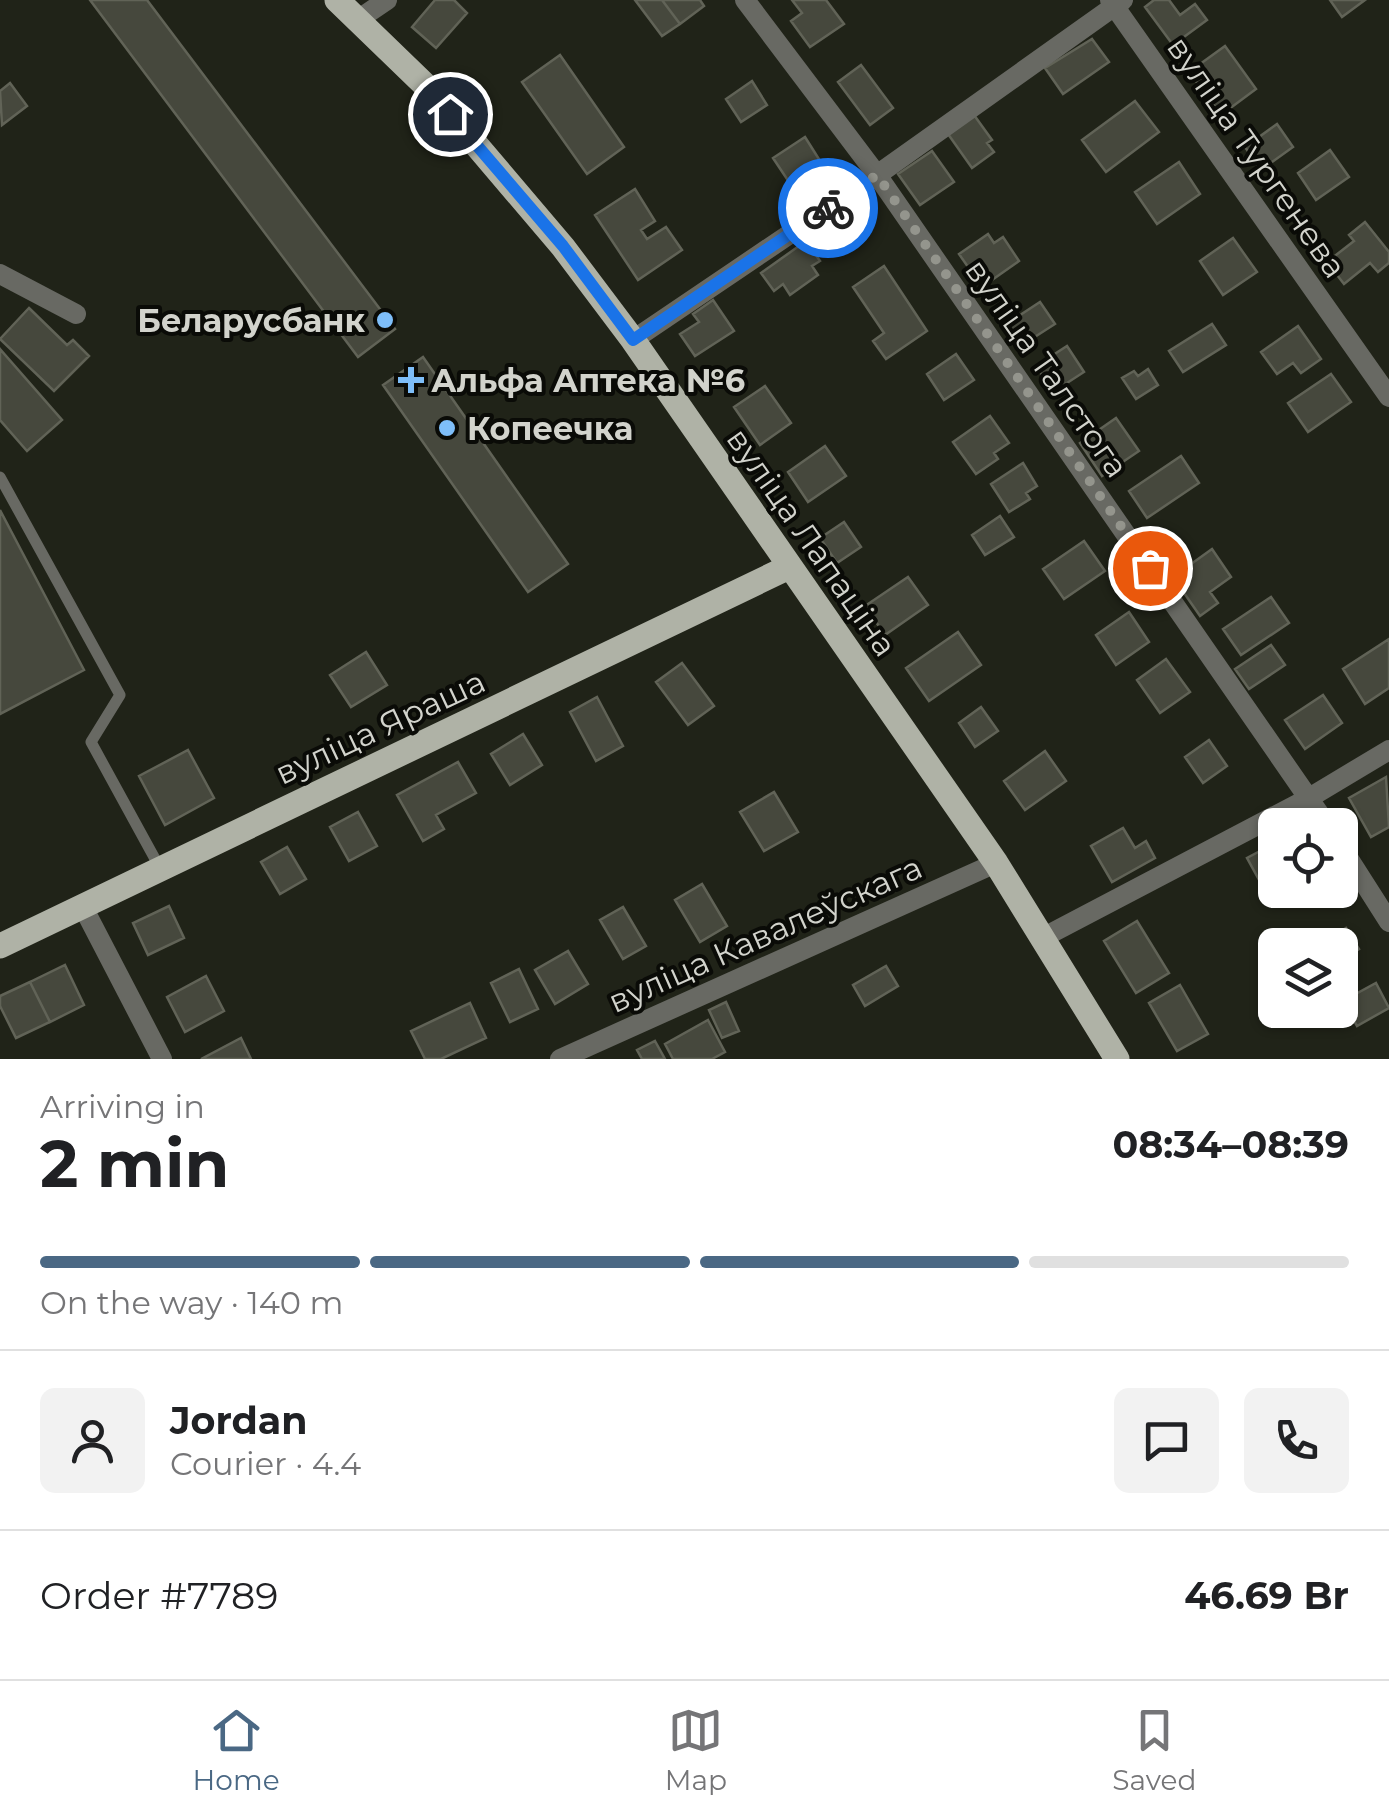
<!DOCTYPE html>
<html lang="en">
<head>
<meta charset="utf-8">
<style>
	:root { --surface:#fff; --page:#f2f2f2; --text:#202124; --muted:#757577; --line:#e0e0e0; --accent:#4a6884 }
	body { margin:0; font-family:Montserrat,sans-serif; background:var(--page); color:var(--text); height:100vh; display:flex; flex-direction:column; font-size:38px; white-space:nowrap }
	* { box-sizing:border-box; margin:0 }
	p { font-size:32px; color:var(--muted) }
	.icon { flex:none; width:55px; height:55px; fill:none; stroke:currentColor; stroke-width:2; stroke-linecap:round; stroke-linejoin:round }
	.map { position:relative; height:1059px; overflow:hidden }
	.sheet { display:flex; flex-direction:column; background:var(--surface); flex:1 }
	.sheet>* { flex:none }
	.controls { position:absolute; left:1258px; top:808px; display:grid; gap:20px }
	.controls a { display:grid; place-items:center; width:100px; height:100px; border-radius:15px; background:var(--surface); box-shadow:0 2px 8px #0004; font-size:50px }
	.pin { position:absolute; display:grid; place-items:center; width:85px; height:85px; color:#fff; margin:-42px; border:5px solid #fff; border-radius:50%; box-shadow:0 2px 10px #0007 }
	.courier { position:absolute; display:grid; place-items:center; width:100px; height:100px; margin:-50px; border:8px solid #1a73e8; border-radius:50%; background:#fff; color:#222; box-shadow:0 2px 12px #0007 }
	.summary em { font-style:normal; font-weight:700 }
	.summary div { display:flex; flex-direction:column-reverse }
	.summary { display:flex; align-items:center; justify-content:space-between; height:170px; padding:0 40px }
	h1 { font-size:65px; font-weight:700; line-height:75px }
	.bar { display:grid; grid-template-columns:repeat(4,1fr); gap:15px 10px; align-content:center; height:120px; padding:0 40px }
	.bar i { height:12px; border-radius:8px; background:var(--line) }
	.bar .on { background:var(--accent) }
	.bar p { grid-column:span 4 }
	.line { display:flex; align-items:center; gap:25px; padding:0 40px; border-top:2px solid var(--line) }
	.line div { flex:1 }
	.round { display:grid; place-items:center; flex:none; width:105px; height:105px; border-radius:15px; background:var(--page) }
	.dock { display:flex; justify-content:space-around; align-items:center; height:140px; border-top:2px solid var(--line); background:var(--surface); font-size:28px; color:var(--muted) }
	.dock a { display:grid; justify-items:center; gap:5px }
	.dock .on { color:var(--accent) }
	.map>svg:first-child { display:block }
	.building { fill:#46483d; stroke:#616357; stroke-width:2.5 }
	.lines { fill:none; stroke-linecap:round; stroke-linejoin:round }
	.lane { stroke:#686963; stroke-width:11 }
	.street { stroke:#686963; stroke-width:20 }
	.primary { stroke:#afb2a6; stroke-width:25 }
	.done { stroke:#94958d; stroke-width:10; stroke-dasharray:0 18 }
	.route { stroke:#1a73e8; stroke-width:12 }
	.poi-dot { fill:#7ebef9; stroke:#0a0b07; stroke-width:4 }
	.labels { text-anchor:middle; dominant-baseline:central; stroke-width:8; stroke-linejoin:round; paint-order:stroke }
	.street-label { font-size:32px; fill:#d2d3cc; stroke:#0a0b07 }
	.poi-label { font-size:32px; font-weight:bold; fill:#d2d3cc; stroke:#0a0b07; text-anchor:start }
</style>
</head>
<body>
<div class="map">
<svg width="1389" height="1059" viewBox="0 0 1389 1059">
	<rect width="100%" height="100%" fill="#202318"/>
	<!-- building -->
	<path class="building" d="M 90,0 L 147,0 L 395,329 L 358,357 Z
		M 435,0 L 454,0 L 467,13 L 436,48 L 412,27 Z
		M 635,0 L 662,0 L 680,24 L 662,36 Z
		M 662,0 L 700,0 L 704,6 L 680,24 Z
		M 792,0 L 826,0 L 844,24 L 810,47 L 791,21 L 802,13 Z
		M 1154,0 L 1169,0 L 1180,15 L 1195,4 L 1207,20 L 1173,45 L 1145,7 Z
		M 1330,0 L 1365,0 L 1342,17 Z
		M 1092,39 L 1109,62 L 1063,94 L 1045,68 Z
		M 1225,46 L 1256,89 L 1221,115 L 1189,72 Z
		M 560,55 L 624,147 L 587,174 L 522,82 Z
		M 861,65 L 893,108 L 870,125 L 838,82 Z
		M 752,81 L 767,105 L 741,122 L 726,99 Z
		M 10,83 L 27,106 L 2,125 L 0,91 Z
		M 1135,101 L 1159,132 L 1106,172 L 1082,140 Z
		M 974,115 L 992,140 L 987,143 L 994,152 L 972,168 L 948,134 Z
		M 1277,124 L 1293,147 L 1261,170 L 1245,147 Z
		M 805,137 L 822,164 L 791,185 L 773,158 Z
		M 1330,150 L 1349,177 L 1316,200 L 1298,173 Z
		M 932,151 L 954,182 L 920,205 L 898,174 Z
		M 1179,162 L 1200,194 L 1157,224 L 1135,192 Z
		M 635,189 L 655,221 L 641,230 L 647,239 L 666,227 L 682,250 L 638,280 L 595,215 Z
		M 1365,222 L 1389,252 L 1389,263 L 1378,272 L 1370,263 L 1344,284 L 1327,262 L 1354,241 L 1349,235 Z
		M 988,234 L 994,243 L 1003,237 L 1019,261 L 982,287 L 959,254 Z
		M 1233,238 L 1257,272 L 1223,295 L 1200,261 Z
		M 806,241 L 820,261 L 812,266 L 818,275 L 790,295 L 783,284 L 774,291 L 761,273 Z
		M 884,266 L 927,331 L 886,359 L 873,341 L 884,333 L 853,287 Z
		M 713,300 L 734,331 L 695,356 L 680,334 L 699,322 L 693,314 Z
		M 1040,302 L 1055,324 L 1019,347 L 1005,325 Z
		M 29,308 L 67,345 L 73,340 L 89,356 L 54,391 L 0,339 Z
		M 1212,324 L 1226,345 L 1183,372 L 1169,351 Z
		M 1298,326 L 1321,359 L 1301,373 L 1293,363 L 1277,374 L 1261,352 Z
		M 1067,346 L 1084,372 L 1053,392 L 1036,366 Z
		M 0,349 L 62,420 L 27,451 L 0,420 Z
		M 956,354 L 974,380 L 944,400 L 927,374 Z
		M 423,357 L 568,564 L 528,592 L 383,385 Z
		M 1148,369 L 1158,385 L 1136,399 L 1122,378 L 1134,371 L 1138,376 Z
		M 1331,374 L 1351,402 L 1308,432 L 1288,403 Z
		M 765,386 L 791,423 L 760,445 L 734,407 Z
		M 990,416 L 1009,443 L 994,453 L 998,459 L 976,474 L 953,442 Z
		M 1116,418 L 1139,451 L 1102,476 L 1080,443 Z
		M 825,446 L 846,476 L 808,502 L 788,472 Z
		M 1181,456 L 1199,483 L 1147,518 L 1129,491 Z
		M 1023,463 L 1037,486 L 1026,493 L 1030,499 L 1009,512 L 991,484 Z
		M 0,510 L 84,670 L 0,714 Z
		M 1000,516 L 1014,537 L 985,555 L 972,535 Z
		M 844,522 L 861,547 L 837,563 L 820,538 Z
		M 1084,541 L 1105,571 L 1064,599 L 1043,569 Z
		M 1212,549 L 1231,577 L 1210,592 L 1218,603 L 1200,616 L 1173,577 Z
		M 908,577 L 928,605 L 885,635 L 865,606 Z
		M 1271,597 L 1289,623 L 1241,655 L 1223,629 Z
		M 1129,612 L 1149,642 L 1116,665 L 1096,635 Z
		M 958,632 L 981,665 L 929,701 L 906,668 Z
		M 1389,639 L 1389,688 L 1365,704 L 1343,669 Z
		M 1271,645 L 1285,665 L 1249,689 L 1235,669 Z
		M 366,652 L 387,685 L 351,707 L 330,675 Z
		M 1166,659 L 1190,692 L 1160,713 L 1137,680 Z
		M 682,663 L 714,706 L 688,725 L 656,682 Z
		M 1323,695 L 1342,723 L 1305,749 L 1285,720 Z
		M 597,697 L 623,746 L 596,761 L 570,712 Z
		M 981,707 L 998,731 L 975,747 L 959,723 Z
		M 523,734 L 542,765 L 510,785 L 491,754 Z
		M 1209,740 L 1227,766 L 1203,783 L 1185,757 Z
		M 188,750 L 214,798 L 165,825 L 139,776 Z
		M 1045,751 L 1066,781 L 1025,810 L 1004,781 Z
		M 458,762 L 476,793 L 436,815 L 444,829 L 423,841 L 397,795 Z
		M 1386,777 L 1389,827 L 1371,837 L 1349,798 Z
		M 774,792 L 798,832 L 764,851 L 740,812 Z
		M 358,812 L 377,846 L 349,861 L 330,827 Z
		M 1123,828 L 1135,848 L 1146,841 L 1155,858 L 1112,882 L 1091,846 Z
		M 1275,843 L 1275,881 L 1263,887 L 1247,858 Z
		M 287,847 L 306,879 L 280,894 L 261,862 Z
		M 702,884 L 727,926 L 700,942 L 675,900 Z
		M 169,906 L 184,938 L 148,955 L 133,923 Z
		M 623,907 L 646,946 L 623,959 L 600,920 Z
		M 1137,921 L 1169,973 L 1136,993 L 1104,941 Z
		M 1346,928 L 1359,949 L 1340,961 L 1340,945 L 1307,944 L 1326,932 L 1330,938 Z
		M 568,951 L 588,984 L 555,1004 L 535,970 Z
		M 65,965 L 84,1005 L 50,1022 L 30,982 Z
		M 886,966 L 898,986 L 865,1006 L 853,985 Z
		M 519,969 L 538,1009 L 510,1022 L 491,983 Z
		M 206,976 L 224,1011 L 185,1032 L 167,997 Z
		M 30,982 L 50,1022 L 16,1038 L 0,1006 L 0,996 Z
		M 1376,983 L 1389,1008 L 1357,1026 L 1343,1001 Z
		M 1180,985 L 1208,1034 L 1177,1051 L 1149,1003 Z
		M 726,1002 L 739,1031 L 722,1038 L 709,1010 Z
		M 470,1003 L 486,1038 L 441,1059 L 425,1059 L 411,1031 Z
		M 708,1020 L 725,1052 L 712,1059 L 673,1059 L 665,1044 Z
		M 241,1038 L 251,1059 L 201,1059 Z
		M 655,1041 L 665,1059 L 642,1059 L 637,1050 Z"/>
	<g class="lines">
		<!-- lane -->
		<path class="lane" d="M 0,477 L 120,695 L 91,742 L 160,868"/>
		<!-- street -->
		<path class="street" d="M 745,0 L 877,175 L 1327,825
			M 1110,0 L 1389,397
			M 359,19 L 387,0
			M 0,274 L 76,314
			M 633,340 L 877,175 L 1123,0
			M 1340,845 L 1389,922
			M 83,907 L 162,1059
			M 1044,937 L 1309,798 L 1389,750
			M 560,1059 L 996,863"/>
		<!-- primary -->
		<path class="primary" d="M 337,0 L 427,87 L 563,247 L 633,340 L 996,863 L 1117,1059
			M 0,946 L 789,567"/>
	</g>
	<g class="lines">
		<!-- done -->
		<path class="done" d="M 828,208 L 877,175 L 1150,568"/>
		<!-- route -->
		<path class="route" d="M 450,114 L 563,246 L 633,340 L 828,208"/>
	</g>
	<!-- markers -->
	<g class="poi-dot">
		<circle cx="385" cy="320" r="10"/>
		<path d="M406 365h10v10h10v10h-10v10h-10v-10h-10v-10h10z"/>
		<circle cx="447" cy="428" r="10"/>
	</g>
	<g class="labels">
		<!-- street labels -->
		<g class="street-label">
			<text transform="translate(1257 157) rotate(55)">вуліца Тургенева</text>
			<text transform="translate(1047 368) rotate(55)">вуліца Талстога</text>
			<text transform="translate(812 542) rotate(55)">вуліца Лапаціна</text>
			<text transform="translate(380 727) rotate(-25)">вуліца Яраша</text>
			<text transform="translate(765 934) rotate(-24)">вуліца Кавалеўскага</text>
		</g>
		<!-- poi labels -->
		<g class="poi-label">
			<text x="365" y="320" text-anchor="end">Беларусбанк</text>
			<text x="431" y="380">Альфа Аптека №6</text>
			<text x="467" y="428">Копеечка</text>
		</g>
	</g>
</svg>
<div class="controls">
<a><svg class="icon" aria-label="locate" viewBox="0 0 24 24"><circle cx="12" cy="12" r="6"/><path d="M12 2v4M12 18v4M2 12h4M18 12h4"/></svg></a>
<a><svg class="icon" aria-label="layers" viewBox="0 0 24 24"><path d="M12 4l9 5-9 5-9-5zM3 14l9 5 9-5"/></svg></a>
</div>
<div class="pin" style="left:1150px;top:568px;background:#ea580c"><svg class="icon" aria-label="bag" viewBox="0 0 24 24"><path d="M5 8h14l-1 12H6zM9 8a3 3 0 0 1 6 0"/></svg></div>
<div class="pin" style="left:450px;top:114px;background:#1f2937"><svg class="icon" aria-label="home" viewBox="0 0 24 24"><path d="M3 11l9-7 9 7M6 9v11h12V9"/></svg></div>
<div class="courier" style="left:828px;top:208px"><svg class="icon" aria-label="bike" viewBox="0 0 24 24"><circle cx="6" cy="16" r="4"/><circle cx="18" cy="16" r="4"/><path d="M6 16l4-8h5l3 8M10 8l3 8H6M13 5h3"/></svg></div>
</div>
<section class="sheet">
<div class="summary"><div><h1>2 min</h1><p>Arriving in</p></div><em>08:34–08:39</em></div>
<div class="bar"><i class="on"></i><i class="on"></i><i class="on"></i><i></i><p>On the way · 140 m</p></div>
<div class="line" style="height:180px"><a class="round"><svg class="icon" aria-label="person" viewBox="0 0 24 24"><circle cx="12" cy="8" r="4"/><path d="M4 21q1-7 8-7t8 7"/></svg></a><div><b>Jordan</b><p>Courier · 4.4</p></div><a class="round"><svg class="icon" aria-label="chat" viewBox="0 0 24 24"><path d="M4 5h16v11H9l-5 4z"/></svg></a><a class="round"><svg class="icon" aria-label="phone" viewBox="0 0 24 24"><path d="M5 4h4l2 5-3 2q2 4 5 5l2-3 5 2v4C11 20 4 13 5 4z"/></svg></a></div>
<div class="line" style="height:130px"><div>Order #7789</div><b>46.69 Br</b></div>
</section>
<nav class="dock">
<a class="on"><svg class="icon" aria-label="home" viewBox="0 0 24 24"><path d="M3 11l9-7 9 7M6 9v11h12V9"/></svg>Home</a>
<a><svg class="icon" aria-label="map" viewBox="0 0 24 24"><path d="M3 6l6-2 6 2 6-2v14l-6 2-6-2-6 2zM9 4v14M15 6v14"/></svg>Map</a>
<a><svg class="icon" aria-label="saved" viewBox="0 0 24 24"><path d="M7 4h10v16l-5-4-5 4z"/></svg>Saved</a>
</nav>
</body>
</html>
